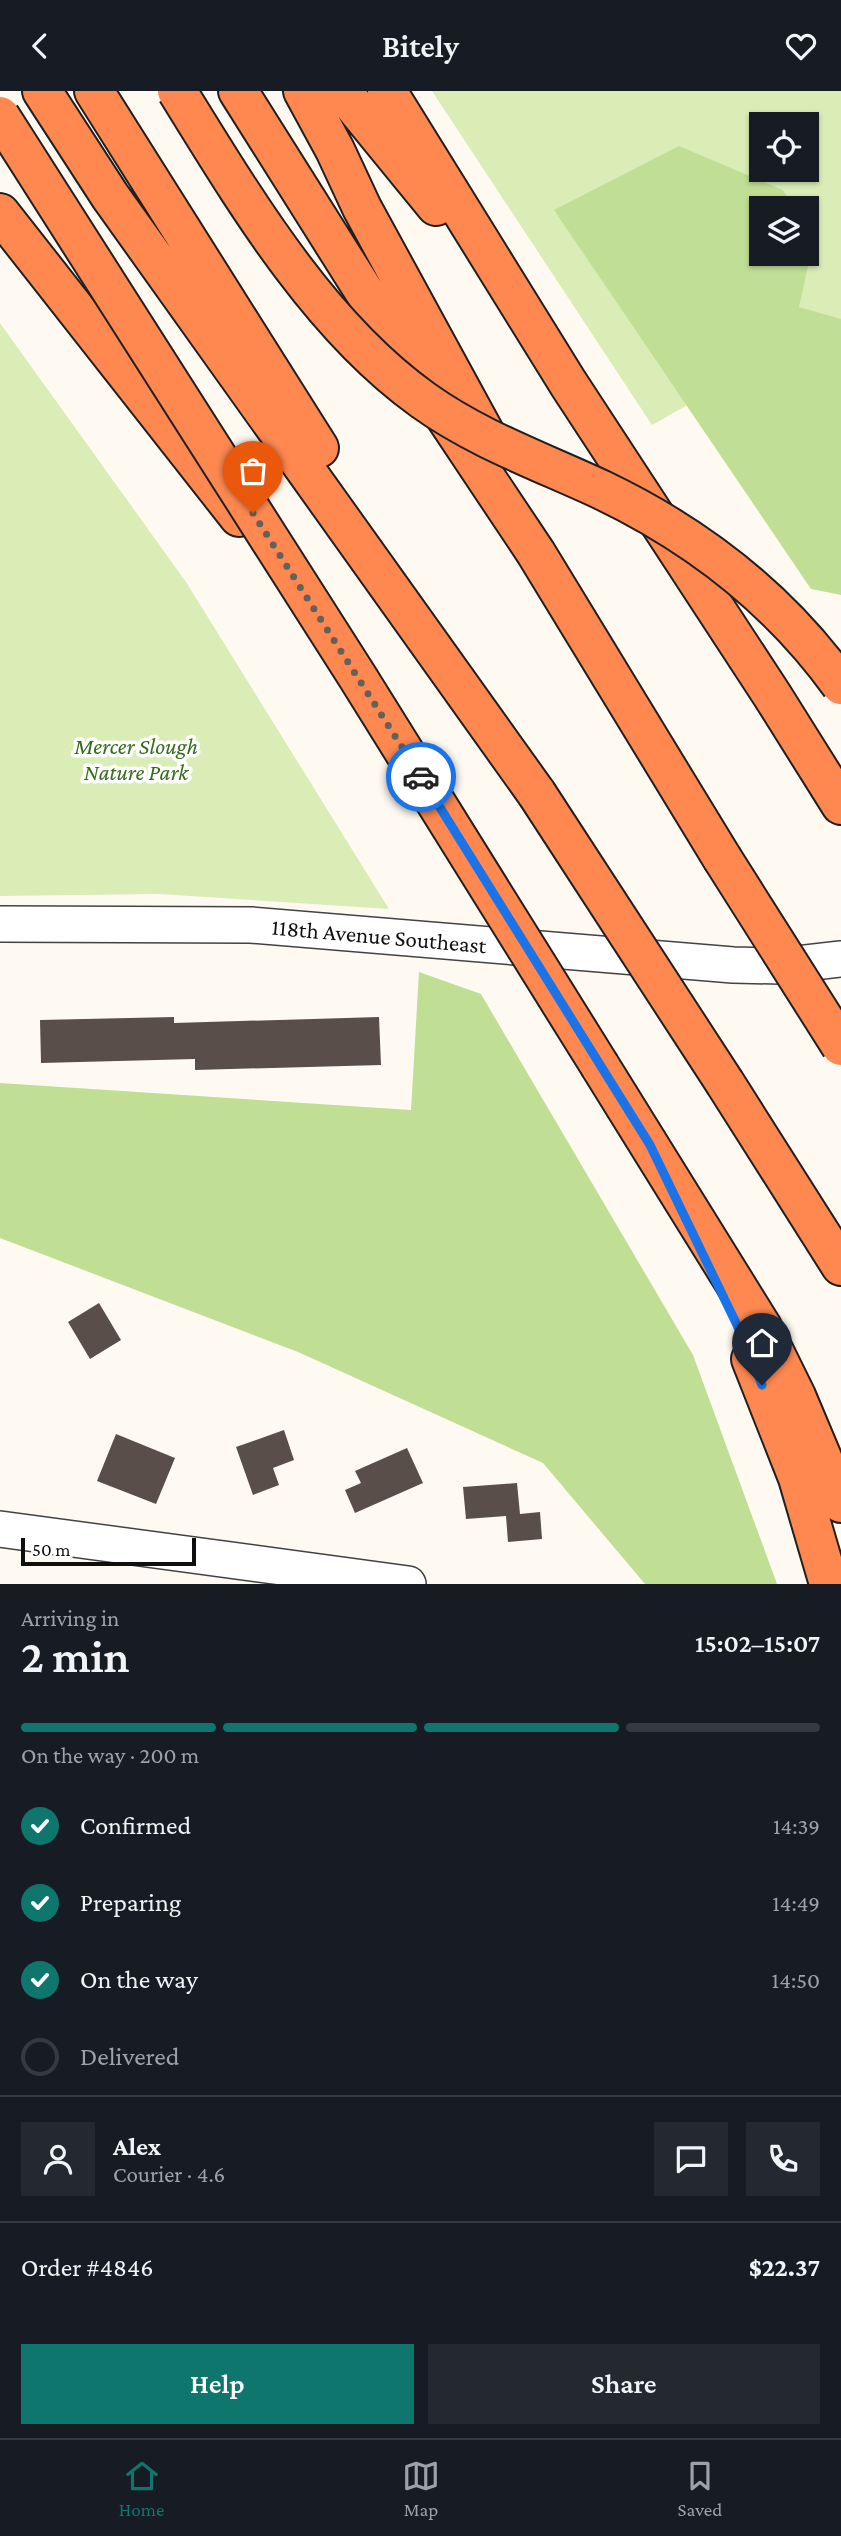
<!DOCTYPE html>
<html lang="en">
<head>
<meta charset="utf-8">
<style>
	:root { --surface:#171b24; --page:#242831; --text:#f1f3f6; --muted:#9ea1a6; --line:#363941; --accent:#0f766e }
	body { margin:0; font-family:"Crimson Pro",serif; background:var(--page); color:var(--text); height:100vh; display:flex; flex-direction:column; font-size:26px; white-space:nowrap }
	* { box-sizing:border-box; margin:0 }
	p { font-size:23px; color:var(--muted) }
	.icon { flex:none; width:38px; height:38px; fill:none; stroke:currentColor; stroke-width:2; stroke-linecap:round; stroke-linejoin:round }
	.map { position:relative; height:1493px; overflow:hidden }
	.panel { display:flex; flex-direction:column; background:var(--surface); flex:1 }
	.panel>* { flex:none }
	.buttons { position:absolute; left:749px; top:21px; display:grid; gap:14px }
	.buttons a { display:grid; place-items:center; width:70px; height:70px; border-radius:0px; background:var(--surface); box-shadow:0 2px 5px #0004; font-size:35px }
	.scale { position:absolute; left:21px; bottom:18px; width:175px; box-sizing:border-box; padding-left:7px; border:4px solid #0f0f0f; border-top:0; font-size:19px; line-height:24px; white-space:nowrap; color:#0f0f0f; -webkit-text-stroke:5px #fff; paint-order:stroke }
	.pin { position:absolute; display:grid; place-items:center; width:60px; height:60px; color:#fff; margin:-72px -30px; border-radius:50% 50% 50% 0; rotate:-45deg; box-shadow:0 0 7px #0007 }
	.pin .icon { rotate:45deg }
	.courier { position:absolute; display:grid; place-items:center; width:70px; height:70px; margin:-35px; border:5px solid #1a73e8; border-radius:50%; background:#fff; color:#222; box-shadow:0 2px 9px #0007 }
	.overview em { font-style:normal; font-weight:600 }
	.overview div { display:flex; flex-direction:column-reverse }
	.overview { display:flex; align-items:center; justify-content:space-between; height:119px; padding:0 21px }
	h1 { font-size:46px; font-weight:600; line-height:52px }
	.bar { display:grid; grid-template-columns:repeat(4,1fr); gap:10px 7px; align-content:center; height:84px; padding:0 21px }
	.bar i { height:9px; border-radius:5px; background:var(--line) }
	.bar .selected { background:var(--accent) }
	.bar p { grid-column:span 4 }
	.line { display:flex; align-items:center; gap:18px; padding:0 21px; border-top:2px solid var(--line) }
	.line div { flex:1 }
	.round { display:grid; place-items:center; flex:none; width:74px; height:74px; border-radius:0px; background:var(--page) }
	ol { padding:0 21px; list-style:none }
	li { display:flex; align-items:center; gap:21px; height:77px }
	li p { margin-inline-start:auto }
	li .icon { padding:7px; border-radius:50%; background:var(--accent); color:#fff; stroke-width:4 }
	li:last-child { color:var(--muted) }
	li i { width:38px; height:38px; border:4px solid var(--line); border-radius:50% }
	.cta { display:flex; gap:14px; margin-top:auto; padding:14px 21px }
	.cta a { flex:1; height:80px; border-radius:0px; background:var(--accent); color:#fff; font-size:28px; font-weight:600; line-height:80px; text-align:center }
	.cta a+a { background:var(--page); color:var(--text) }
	header { display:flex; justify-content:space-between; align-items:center; height:91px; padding:0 21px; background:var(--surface); font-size:32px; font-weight:600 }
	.dock { display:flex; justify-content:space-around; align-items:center; height:98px; border-top:2px solid var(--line); background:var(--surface); font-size:19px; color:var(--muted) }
	.dock a { display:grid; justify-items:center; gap:4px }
	.dock .selected { color:var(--accent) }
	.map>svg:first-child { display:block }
	.green { fill:#daedb7; fill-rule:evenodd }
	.forest { fill:#c0df95 }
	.building { fill:#594e4a }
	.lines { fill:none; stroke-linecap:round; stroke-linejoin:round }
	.minor-casing { stroke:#424242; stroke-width:38 }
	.highway-casing { stroke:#202020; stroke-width:42 }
	.minor { stroke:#fff; stroke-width:35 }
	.highway { stroke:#fe8850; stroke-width:38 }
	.highway-bridge-casing { stroke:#202020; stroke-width:42; stroke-linecap:butt }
	.highway-bridge { stroke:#fe8850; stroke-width:38 }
	.done { stroke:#63615e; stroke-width:7; stroke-dasharray:0 12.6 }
	.route { stroke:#1a73e8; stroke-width:9 }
	.labels { text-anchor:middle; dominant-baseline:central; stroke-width:7; stroke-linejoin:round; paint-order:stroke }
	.park-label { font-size:23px; font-style:italic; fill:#366c1a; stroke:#fff }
	.street-label { font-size:23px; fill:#0f0f0f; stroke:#fff }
</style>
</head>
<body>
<header><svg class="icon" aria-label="back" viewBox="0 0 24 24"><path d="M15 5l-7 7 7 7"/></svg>Bitely<svg class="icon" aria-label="heart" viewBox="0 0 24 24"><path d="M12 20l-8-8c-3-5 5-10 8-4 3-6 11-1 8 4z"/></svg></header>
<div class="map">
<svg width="841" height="1493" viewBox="0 0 841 1493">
	<rect width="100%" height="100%" fill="#fffaf1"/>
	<!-- green -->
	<path class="green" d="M 432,0 L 841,0 L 841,247 L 834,232 L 652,334 ZM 761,33 L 807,33 L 807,79 L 761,79 ZM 761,117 L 807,117 L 807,163 L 761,163 Z
		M 0,232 L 186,491 L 389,818 L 159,803 L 0,805 Z"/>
	<!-- forest -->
	<path class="forest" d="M 679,55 L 783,99 L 793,117 L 761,117 L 761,163 L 807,163 L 807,141 L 813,153 L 799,216 L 841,228 L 841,504 L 811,498 L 554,119 Z
		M 419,881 L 481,903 L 693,1264 L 777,1493 L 645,1493 L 543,1372 L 298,1261 L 0,1147 L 0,992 L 411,1019 Z"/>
	<!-- building -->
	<path class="building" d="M 174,926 L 174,932 L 379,926 L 381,974 L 195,979 L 195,968 L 41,972 L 40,929 Z
		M 99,1212 L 121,1249 L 90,1268 L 68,1231 Z
		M 284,1339 L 294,1369 L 273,1377 L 279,1394 L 253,1404 L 236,1356 Z
		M 116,1343 L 175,1367 L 156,1413 L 97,1390 Z
		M 407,1357 L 423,1392 L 355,1422 L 345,1399 L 361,1392 L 355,1380 Z
		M 517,1392 L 520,1423 L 540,1421 L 542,1448 L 508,1451 L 506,1425 L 466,1428 L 463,1396 Z"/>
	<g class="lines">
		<!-- minor casing -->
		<g class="minor-casing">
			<path id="minor" d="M 0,833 L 251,834 L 733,874 L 780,875 L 841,868
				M 0,1438 L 408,1493"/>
		</g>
		<!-- highway casing -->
		<g class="highway-casing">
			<path id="highway" d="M 42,0 L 110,105 L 537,703
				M 94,0 L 319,357
				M 238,0 L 408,270 L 536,462 L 722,767
				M 303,0 L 335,59 L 362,117 L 494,359
				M 342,0 L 436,115
				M 387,0 L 568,292 L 772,604 L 841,714
				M 0,122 L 239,426
				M 600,975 L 762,1236 L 796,1305 L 841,1412
				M 725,992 L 841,1175
				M 751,1268 L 798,1387 L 829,1493"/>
		</g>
		<!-- minor -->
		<use href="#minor" class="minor"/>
		<!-- highway -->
		<use href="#highway" class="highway"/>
		<!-- highway-bridge casing -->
		<g class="highway-bridge-casing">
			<path id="highway-bridge" d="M 177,0 C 244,108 318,234 423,309 C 477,348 542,371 602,399 C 698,445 779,508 841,594
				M 0,25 L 357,585 L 600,975
				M 537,703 L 725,992
				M 722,767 L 841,955"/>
		</g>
		<!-- highway-bridge -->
		<use href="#highway-bridge" class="highway-bridge"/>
	</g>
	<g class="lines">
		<!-- done -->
		<path class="done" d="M 253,422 L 421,686"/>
		<!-- route -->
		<path class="route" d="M 421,686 L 650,1054 L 737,1234 L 762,1294"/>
	</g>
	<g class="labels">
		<!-- park labels -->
		<g class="park-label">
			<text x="136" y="655">Mercer Slough<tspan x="136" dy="26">Nature Park</tspan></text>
		</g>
		<!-- street labels -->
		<g class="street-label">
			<text transform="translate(379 845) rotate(5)">118th Avenue Southeast</text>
		</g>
	</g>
</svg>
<div class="buttons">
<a><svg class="icon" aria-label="locate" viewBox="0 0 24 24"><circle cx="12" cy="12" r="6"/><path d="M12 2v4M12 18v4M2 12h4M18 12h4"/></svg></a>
<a><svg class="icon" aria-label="layers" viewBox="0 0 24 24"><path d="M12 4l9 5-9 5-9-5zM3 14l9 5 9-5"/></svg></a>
</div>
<div class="scale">50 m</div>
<div class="pin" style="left:253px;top:422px;background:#ea580c"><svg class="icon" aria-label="bag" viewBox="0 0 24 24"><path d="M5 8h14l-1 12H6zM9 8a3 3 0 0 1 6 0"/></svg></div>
<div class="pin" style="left:762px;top:1294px;background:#1f2937"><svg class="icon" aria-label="home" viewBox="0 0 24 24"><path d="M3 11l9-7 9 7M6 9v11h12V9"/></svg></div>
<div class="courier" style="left:421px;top:686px"><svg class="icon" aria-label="car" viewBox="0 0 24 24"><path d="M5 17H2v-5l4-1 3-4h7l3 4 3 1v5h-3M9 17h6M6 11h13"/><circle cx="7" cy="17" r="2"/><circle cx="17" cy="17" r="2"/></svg></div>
</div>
<section class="panel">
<div class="overview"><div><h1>2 min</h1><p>Arriving in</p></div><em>15:02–15:07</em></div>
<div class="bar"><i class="selected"></i><i class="selected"></i><i class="selected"></i><i></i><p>On the way · 200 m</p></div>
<ol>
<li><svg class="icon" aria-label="check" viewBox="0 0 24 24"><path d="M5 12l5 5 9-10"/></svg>Confirmed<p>14:39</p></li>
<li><svg class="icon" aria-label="check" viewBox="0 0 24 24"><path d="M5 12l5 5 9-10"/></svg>Preparing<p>14:49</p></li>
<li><svg class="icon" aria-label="check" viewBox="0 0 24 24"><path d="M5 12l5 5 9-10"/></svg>On the way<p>14:50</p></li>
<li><i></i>Delivered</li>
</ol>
<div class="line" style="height:126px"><a class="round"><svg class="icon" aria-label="person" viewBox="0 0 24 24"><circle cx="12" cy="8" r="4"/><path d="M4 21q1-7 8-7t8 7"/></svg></a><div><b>Alex</b><p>Courier · 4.6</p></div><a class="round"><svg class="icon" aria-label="chat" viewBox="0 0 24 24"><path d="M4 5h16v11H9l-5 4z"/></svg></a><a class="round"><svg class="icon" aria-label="phone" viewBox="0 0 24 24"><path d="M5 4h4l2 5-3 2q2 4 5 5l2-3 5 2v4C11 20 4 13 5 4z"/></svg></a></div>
<div class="line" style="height:91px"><div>Order #4846</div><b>$22.37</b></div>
<div class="cta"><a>Help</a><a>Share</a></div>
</section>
<nav class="dock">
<a class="selected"><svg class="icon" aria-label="home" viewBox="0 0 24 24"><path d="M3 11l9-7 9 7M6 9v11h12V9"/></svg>Home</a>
<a><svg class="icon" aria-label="map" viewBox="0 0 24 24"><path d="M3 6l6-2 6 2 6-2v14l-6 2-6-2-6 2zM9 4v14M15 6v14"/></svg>Map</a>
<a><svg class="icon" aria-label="saved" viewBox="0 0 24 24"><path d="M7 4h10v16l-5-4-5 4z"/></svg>Saved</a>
</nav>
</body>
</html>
